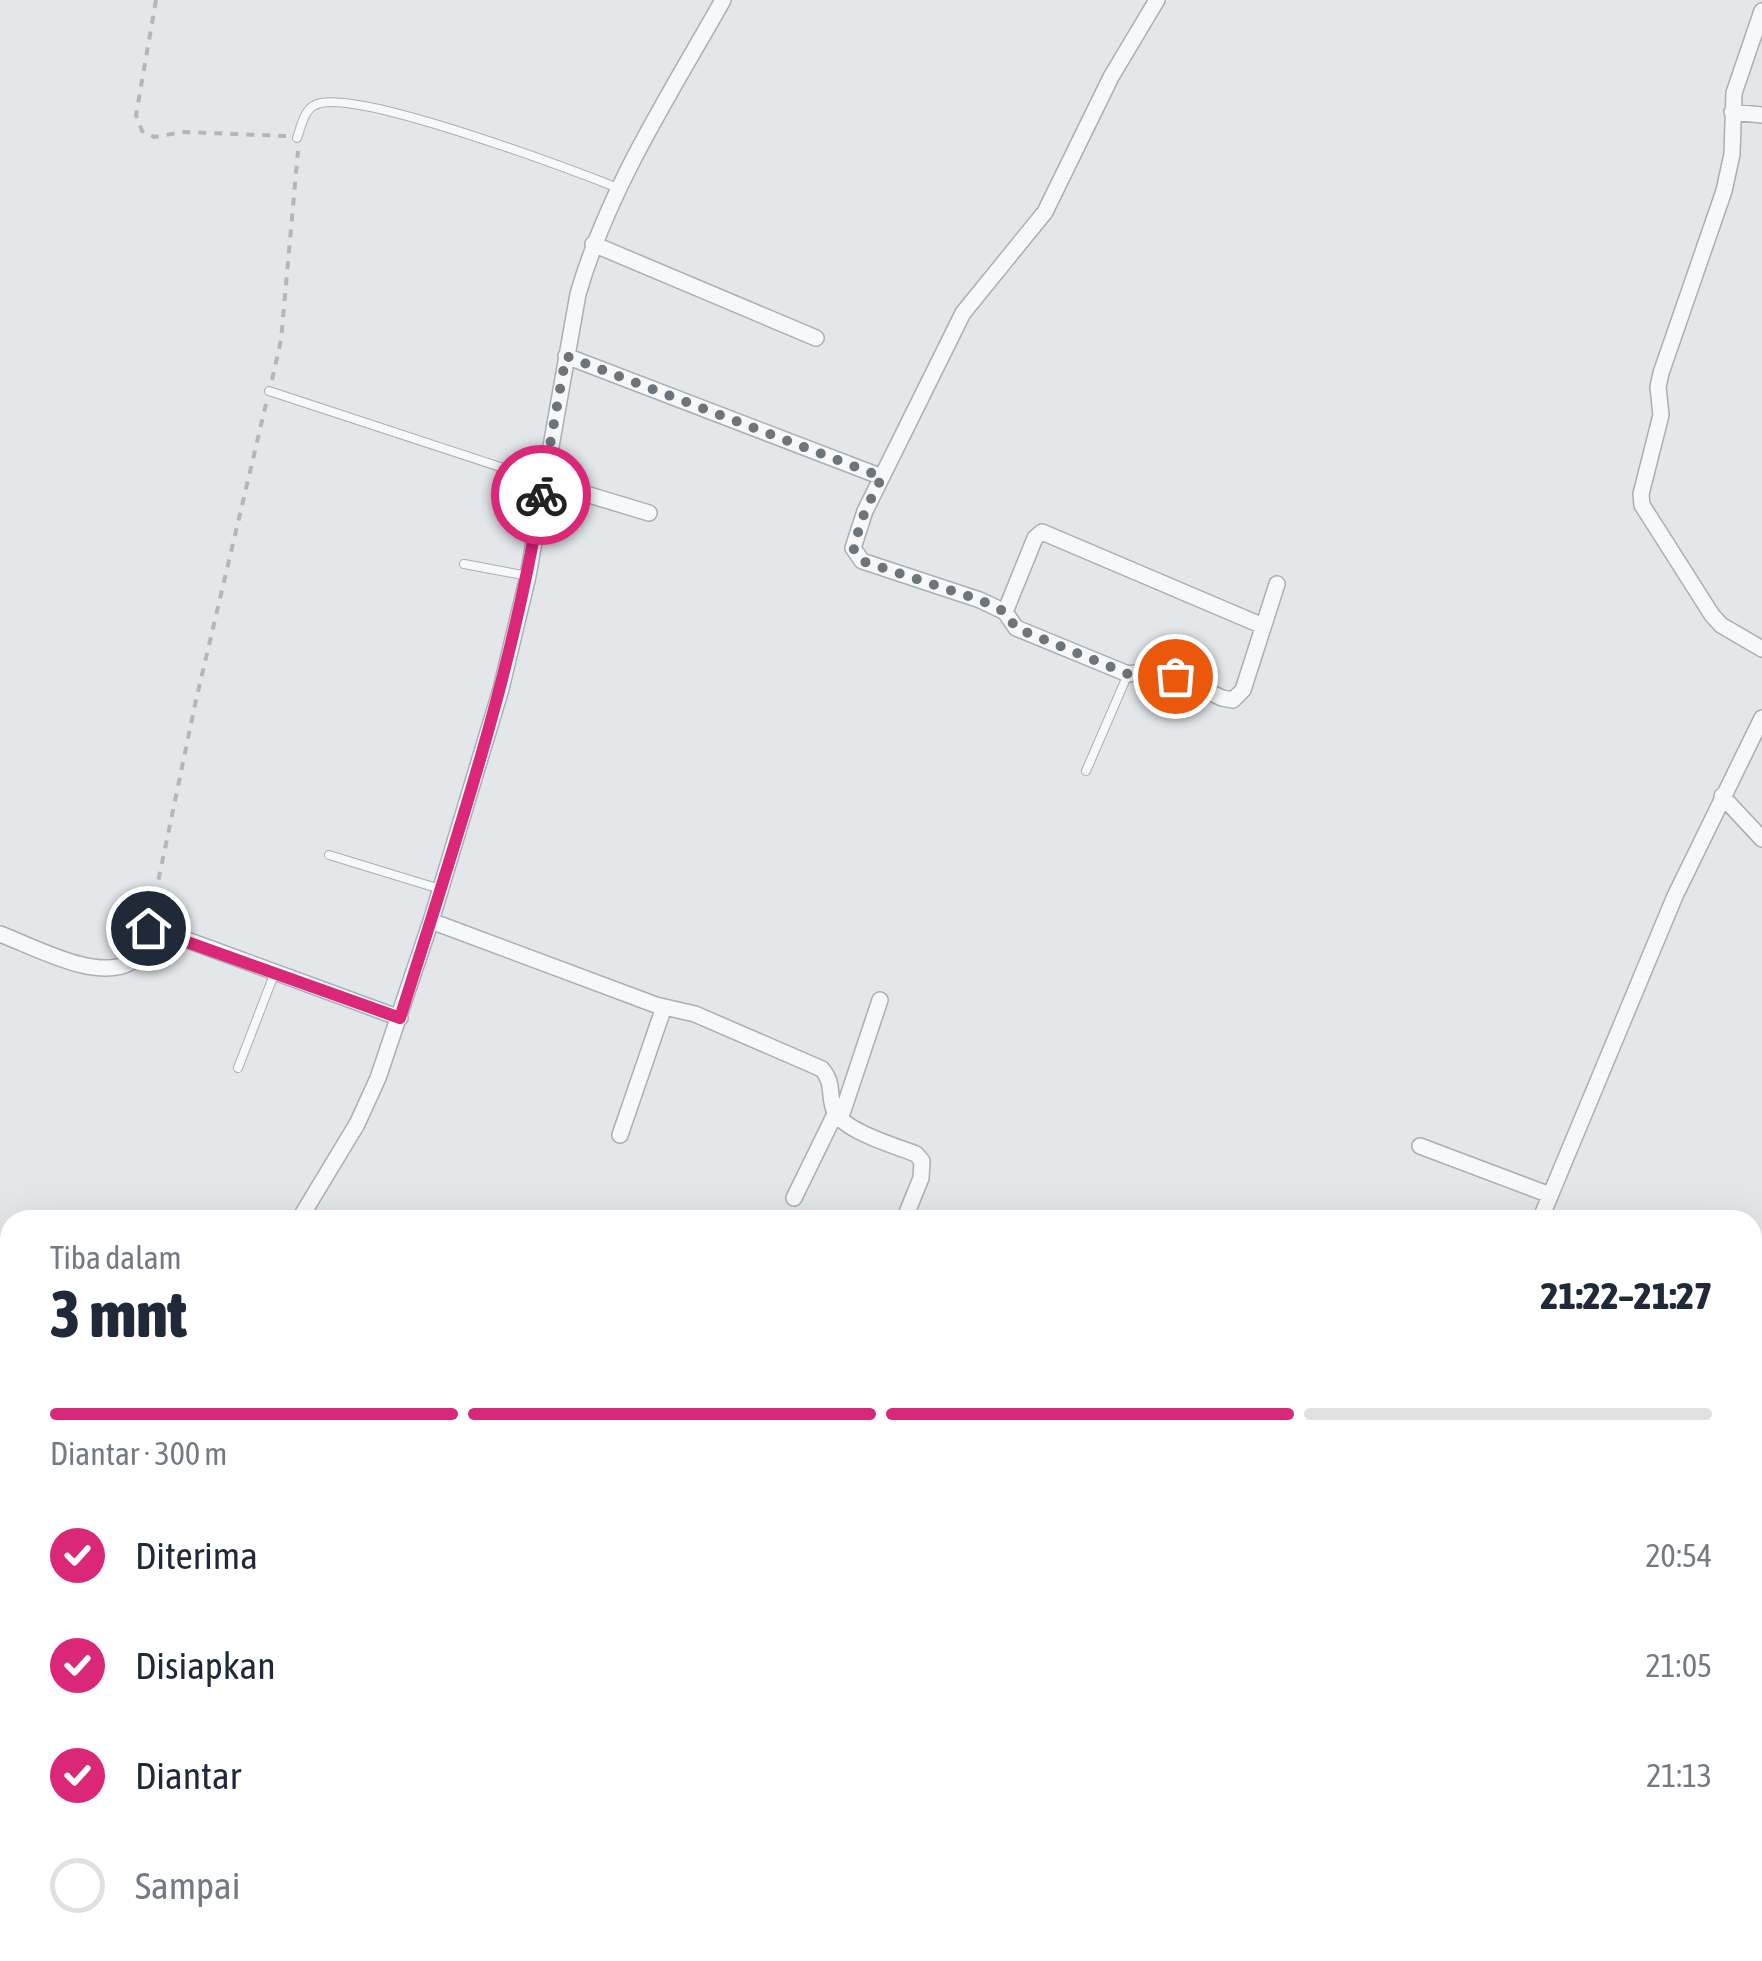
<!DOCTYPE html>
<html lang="id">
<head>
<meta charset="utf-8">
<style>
	:root { --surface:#fff; --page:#f6f6f7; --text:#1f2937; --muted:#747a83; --line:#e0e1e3; --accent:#db2777 }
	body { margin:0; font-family:"Asap Condensed",sans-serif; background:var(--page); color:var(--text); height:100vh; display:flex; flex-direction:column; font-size:38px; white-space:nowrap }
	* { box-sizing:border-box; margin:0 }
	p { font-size:32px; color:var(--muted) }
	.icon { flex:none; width:55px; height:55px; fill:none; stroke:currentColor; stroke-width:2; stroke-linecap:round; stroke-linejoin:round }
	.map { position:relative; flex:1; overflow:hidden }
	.drawer { position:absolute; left:0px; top:1210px; width:1762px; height:752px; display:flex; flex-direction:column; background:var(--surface); border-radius:30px 30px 0 0; box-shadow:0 10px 40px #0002 }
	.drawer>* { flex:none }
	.pin { position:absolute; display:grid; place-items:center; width:85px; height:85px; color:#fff; margin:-42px; border:5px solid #fff; border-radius:50%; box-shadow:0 2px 10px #0007 }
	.courier { position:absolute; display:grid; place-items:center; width:100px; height:100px; margin:-50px; border:8px solid #db2777; border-radius:50%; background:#fff; color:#222; box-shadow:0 2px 12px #0007 }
	.summary em { font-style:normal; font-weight:800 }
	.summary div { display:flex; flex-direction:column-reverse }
	.summary { display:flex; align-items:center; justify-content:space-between; height:170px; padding:0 50px }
	h1 { font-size:65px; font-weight:800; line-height:75px }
	.bar { display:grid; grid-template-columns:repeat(4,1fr); gap:15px 10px; align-content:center; height:120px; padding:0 50px }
	.bar i { height:12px; border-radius:8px; background:var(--line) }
	.bar .on { background:var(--accent) }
	.bar p { grid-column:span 4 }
	ol { padding:0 50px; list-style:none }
	li { display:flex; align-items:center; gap:30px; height:110px }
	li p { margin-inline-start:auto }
	li .icon { padding:10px; border-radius:50%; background:var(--accent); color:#fff; stroke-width:4 }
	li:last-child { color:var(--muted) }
	li i { width:55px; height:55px; border:5px solid var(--line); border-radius:50% }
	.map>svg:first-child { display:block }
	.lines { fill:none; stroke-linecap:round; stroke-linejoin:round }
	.service-casing { stroke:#a9afb4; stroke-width:10 }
	.minor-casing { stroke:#a9afb4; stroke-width:18 }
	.path { stroke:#b2b7ba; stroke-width:4; stroke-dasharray:8 8; stroke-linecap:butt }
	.service { stroke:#f6f8f9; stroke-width:8 }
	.minor { stroke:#f6f8f9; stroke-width:15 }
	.done { stroke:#6d757c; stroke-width:10; stroke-dasharray:0 18 }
	.route { stroke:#db2777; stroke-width:12 }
</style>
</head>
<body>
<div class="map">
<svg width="1762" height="1961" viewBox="0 0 1762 1961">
	<rect width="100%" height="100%" fill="#e4e7ea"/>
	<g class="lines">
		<!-- service casing -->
		<g class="service-casing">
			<path id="service" d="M 297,138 C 301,127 304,110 315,105 C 351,86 572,170 618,188
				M 269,391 L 543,481
				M 464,564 L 528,576
				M 1086,771 L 1128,674
				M 329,855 L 440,889
				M 238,1068 L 275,972"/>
		</g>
		<!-- minor casing -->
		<g class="minor-casing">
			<path id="minor" d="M 1157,0 L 1111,77 L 1045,212 L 963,313 L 865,511 L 853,548 L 862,561 L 980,600 L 1005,612 L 1016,628 L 1128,674 L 1150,671 L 1175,676 L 1222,698 L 1233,700 L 1243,690 L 1277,584
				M 1762,11 L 1734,93 L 1732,154 L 1724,191 L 1661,373 L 1658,387 L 1661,415 L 1641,494 L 1642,505 L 1712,615 L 1721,625 L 1762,649
				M 1732,112 L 1762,115
				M 593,244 L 816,338
				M 566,356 L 882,477
				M 543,481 L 649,513
				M 1005,612 L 1035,538 L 1042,532 L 1263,626
				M 1722,796 L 1762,839
				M 431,921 L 656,1005 L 695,1014 L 822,1069 C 833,1082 829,1092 833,1107 C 838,1130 896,1146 916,1154 L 922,1161 L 921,1178 L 904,1220
				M 0,934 C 35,947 97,982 131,962 L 149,928 L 157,929 L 400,1018
				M 840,1120 L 880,1000
				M 620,1135 L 664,1007
				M 1420,1146 L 1550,1195
				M 794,1198 L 835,1114
				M 299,1220 L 357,1124 L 378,1078 L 431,921 L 501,689 L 528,576 L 578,294 C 609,187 669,96 723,0
				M 1540,1220 L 1675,896 L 1762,718
				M 1752,1466 L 1762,1471
				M 0,1692 L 10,1684
				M 896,1952 L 910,1961
				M 1079,1953 L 1097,1961
				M 596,1961 L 600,1952
				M 1318,1961 L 1320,1952"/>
		</g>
		<!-- path -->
		<path class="path" d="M 156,0 L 136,115 L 142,131 L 154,137 L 184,132 L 286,136
			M 272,380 L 281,340 L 298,151
			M 152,911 L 196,700 L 266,404"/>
		<!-- service -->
		<use href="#service" class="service"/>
		<!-- minor -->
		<use href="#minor" class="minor"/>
	</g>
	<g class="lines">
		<!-- done -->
		<path class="done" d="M 541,495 L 566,356 L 882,477 L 865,511 L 853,548 L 862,561 L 980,600 L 1005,612 L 1016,628 L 1128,674 L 1150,671 L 1175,676"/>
		<!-- route -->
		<path class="route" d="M 148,928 L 400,1018 C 454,846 513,673 541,495"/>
	</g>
</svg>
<div class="pin" style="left:1175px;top:676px;background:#ea580c"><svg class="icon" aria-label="bag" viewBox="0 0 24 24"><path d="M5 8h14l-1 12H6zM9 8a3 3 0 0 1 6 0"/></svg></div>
<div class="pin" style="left:148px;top:928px;background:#1f2937"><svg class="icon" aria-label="home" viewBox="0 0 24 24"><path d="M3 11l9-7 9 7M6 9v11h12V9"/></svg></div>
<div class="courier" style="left:541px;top:495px"><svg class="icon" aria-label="bike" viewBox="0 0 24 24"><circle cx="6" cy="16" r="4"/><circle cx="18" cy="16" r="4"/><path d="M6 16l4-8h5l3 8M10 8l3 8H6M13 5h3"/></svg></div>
<section class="drawer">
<div class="summary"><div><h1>3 mnt</h1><p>Tiba dalam</p></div><em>21:22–21:27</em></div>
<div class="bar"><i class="on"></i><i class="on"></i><i class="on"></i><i></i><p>Diantar · 300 m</p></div>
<ol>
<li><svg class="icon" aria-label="check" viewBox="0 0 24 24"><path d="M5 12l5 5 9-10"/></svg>Diterima<p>20:54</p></li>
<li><svg class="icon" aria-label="check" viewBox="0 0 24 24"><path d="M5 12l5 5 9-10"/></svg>Disiapkan<p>21:05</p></li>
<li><svg class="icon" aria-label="check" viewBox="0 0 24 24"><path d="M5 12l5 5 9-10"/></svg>Diantar<p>21:13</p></li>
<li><i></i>Sampai</li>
</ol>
</section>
</div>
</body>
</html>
